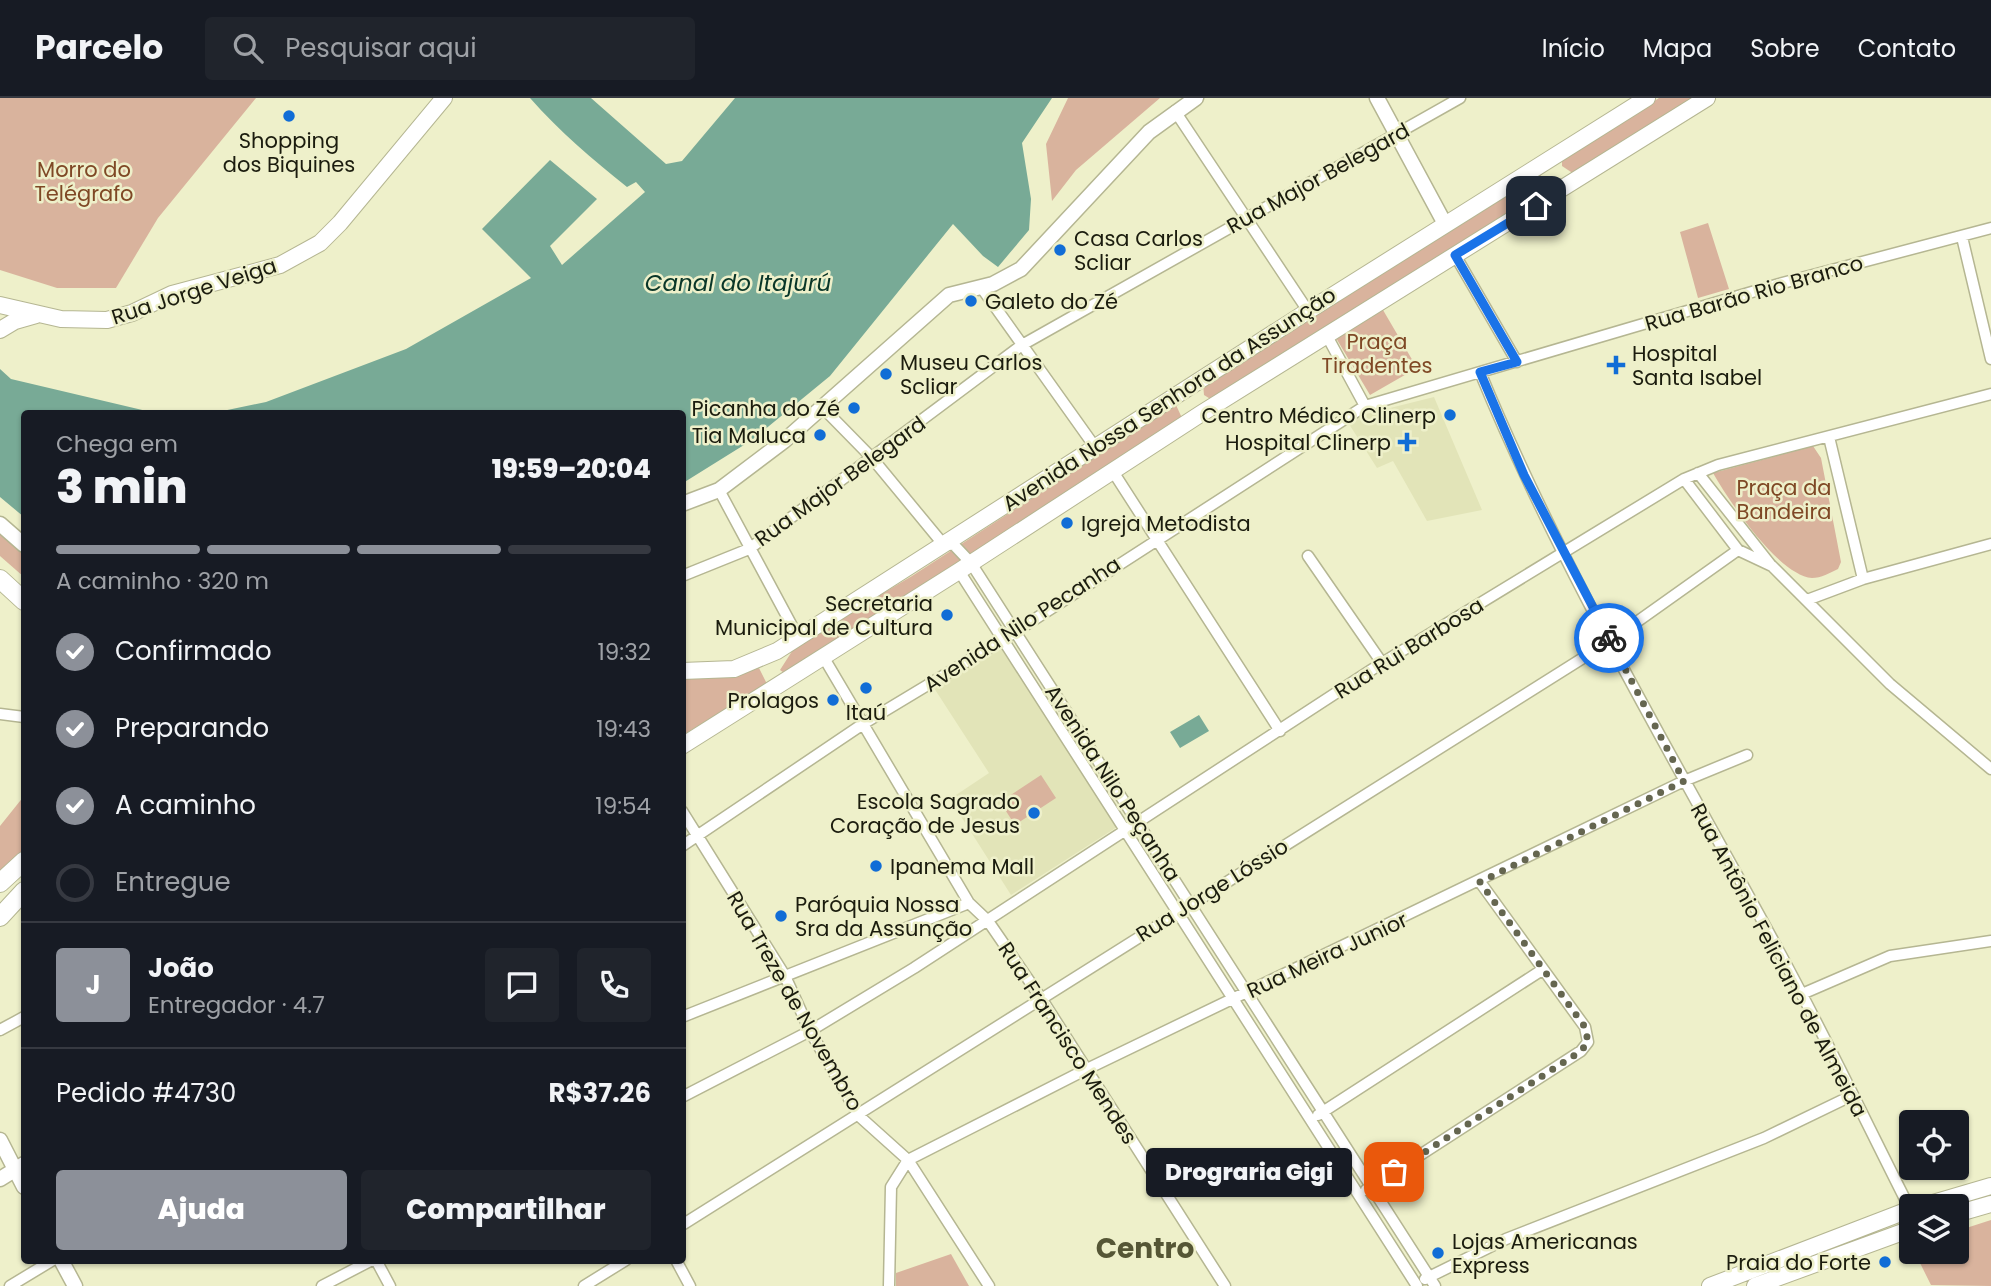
<!DOCTYPE html>
<html lang="pt">
<head>
<meta charset="utf-8">
<style>
	:root { --surface:#171b24; --page:#20242c; --text:#f1f3f6; --muted:#9ea1a6; --line:#363941; --accent:#8c9099 }
	body { margin:0; font-family:Poppins,sans-serif; background:var(--page); color:var(--text); height:100vh; display:flex; flex-direction:column; font-size:26px; white-space:nowrap }
	* { box-sizing:border-box; margin:0 }
	p { font-size:23px; color:var(--muted) }
	.icon { flex:none; width:38px; height:38px; fill:none; stroke:currentColor; stroke-width:2; stroke-linecap:round; stroke-linejoin:round }
	.map { position:relative; flex:1; overflow:hidden }
	.details { position:absolute; left:21px; top:312px; width:665px; height:854px; display:flex; flex-direction:column; background:var(--surface); border-radius:7px; box-shadow:0 2px 5px #0004 }
	.details>* { flex:none }
	.tools { position:absolute; left:1899px; top:1012px; display:grid; gap:14px }
	.tools a { display:grid; place-items:center; width:70px; height:70px; border-radius:7px; background:var(--surface); box-shadow:0 2px 5px #0004; font-size:35px }
	.pin { position:absolute; display:grid; place-items:center; width:60px; height:60px; color:#fff; margin:-30px; border-radius:14px; box-shadow:0 4px 10px #0006 }
	.courier { position:absolute; display:grid; place-items:center; width:70px; height:70px; margin:-35px; border:5px solid #1a73e8; border-radius:50%; background:#fff; color:#222; box-shadow:0 2px 9px #0007 }
	.bubble { position:absolute; height:49px; border-radius:7px; background:var(--surface); box-shadow:0 2px 5px #0004; font-size:23px; font-weight:800; line-height:49px; text-align:center }
	.headline em { font-style:normal; font-weight:800 }
	.headline div { display:flex; flex-direction:column-reverse }
	.headline { display:flex; align-items:center; justify-content:space-between; height:119px; padding:0 35px }
	h1 { font-size:46px; font-weight:800; line-height:52px }
	.bar { display:grid; grid-template-columns:repeat(4,1fr); gap:10px 7px; align-content:center; height:84px; padding:0 35px }
	.bar i { height:9px; border-radius:5px; background:var(--line) }
	.bar .on { background:var(--accent) }
	.bar p { grid-column:span 4 }
	.line { display:flex; align-items:center; gap:18px; padding:0 35px; border-top:2px solid var(--line) }
	.line div { flex:1 }
	.round { display:grid; place-items:center; flex:none; width:74px; height:74px; border-radius:7px; background:var(--page) }
	ol { padding:0 35px; list-style:none }
	li { display:flex; align-items:center; gap:21px; height:77px }
	li p { margin-inline-start:auto }
	li .icon { padding:7px; border-radius:50%; background:var(--accent); color:#fff; stroke-width:4 }
	li:last-child { color:var(--muted) }
	li i { width:38px; height:38px; border:4px solid var(--line); border-radius:50% }
	.primary-button { display:flex; gap:14px; margin-top:auto; padding:14px 35px }
	.primary-button a { flex:1; height:80px; border-radius:7px; background:var(--accent); color:#fff; font-size:28px; font-weight:800; line-height:80px; text-align:center }
	.primary-button a+a { background:var(--page); color:var(--text) }
	header { display:flex; align-items:center; gap:42px; box-sizing:border-box; height:98px; padding:0 35px; background:var(--surface); border-bottom:2px solid var(--line) }
	header strong { font-size:33px }
	nav { display:flex; gap:38px; margin-inline-start:auto; font-size:24px }
	.search { width:490px; height:63px; background:var(--page); display:flex; align-items:center; gap:18px; box-sizing:border-box; padding:0 24px; border-radius:7px; color:var(--muted); font-size:26px }
	.map>svg:first-child { display:block }
	.built { fill:#e2e4b8 }
	.green { fill:#d9b39d }
	.water { fill:#78aa96 }
	.lines { fill:none; stroke-linecap:round; stroke-linejoin:round }
	.minor-casing { stroke:#b5b692; stroke-width:13 }
	.tertiary-casing { stroke:#b5b692; stroke-width:17 }
	.secondary-casing { stroke:#b5b692; stroke-width:18 }
	.primary-casing { stroke:#b5b692; stroke-width:20 }
	.minor { stroke:#fff; stroke-width:10 }
	.tertiary { stroke:#fff; stroke-width:14 }
	.secondary { stroke:#fff; stroke-width:16 }
	.primary { stroke:#fff; stroke-width:18 }
	.done { stroke:#656650; stroke-width:7; stroke-dasharray:0 12.6 }
	.route { stroke:#1a73e8; stroke-width:9 }
	.poi-dot { fill:#116dd6; stroke:#eef0ca; stroke-width:2.5 }
	.labels { text-anchor:middle; dominant-baseline:central; stroke-width:5; stroke-linejoin:round; paint-order:stroke }
	.poi-label { font-size:21px; fill:#1b1c0e; stroke:#eef0ca; text-anchor:start }
	.park-label { font-size:21px; fill:#7f4825; stroke:#eef0ca }
	.street-label { font-size:21px; fill:#1b1c0e; stroke:#eef0ca }
	.water-label { font-size:23px; font-style:italic; fill:#093628; stroke:#eef0ca }
	.district-label { font-size:28px; font-weight:bold; fill:#555635; stroke:#eef0ca }
</style>
</head>
<body>
<header>
<strong>Parcelo</strong>
<div class="search"><svg class="icon" aria-label="search" viewBox="0 0 24 24"><circle cx="10" cy="10" r="6"/><path d="M15 15l6 6"/></svg>Pesquisar aqui</div>
<nav><a>Início</a><a>Mapa</a><a>Sobre</a><a>Contato</a></nav>
</header>
<div class="map">
<svg width="1991" height="1188" viewBox="0 0 1991 1188">
	<rect width="100%" height="100%" fill="#eef0ca"/>
	<!-- built -->
	<path class="built" d="M 1434,299 L 1482,412 L 1427,423 L 1393,363 L 1377,370 L 1349,326 L 1362,317 Z
		M 1001,548 L 1117,729 L 1011,797 L 950,701 L 989,675 L 934,590 Z"/>
	<!-- green -->
	<path class="green" d="M 0,0 L 256,0 L 158,120 L 116,190 L 57,190 L 0,172 Z
		M 1068,0 L 1160,0 L 1076,72 L 1052,103 L 1046,46 Z
		M 1659,0 L 1692,0 L 1574,76 L 1562,68 L 1562,63 Z
		M 1540,76 L 1550,92 L 1212,302 L 1204,297 L 1203,286 Z
		M 1708,125 L 1729,191 L 1698,200 L 1680,134 Z
		M 1383,212 L 1417,270 L 1370,297 L 1336,240 Z
		M 1176,307 L 1182,320 L 787,577 L 780,572 L 796,547 L 912,478 Z
		M 1813,348 L 1821,360 L 1841,464 L 1838,471 C 1830,475 1821,480 1812,480 C 1778,477 1729,403 1713,375 Z
		M 0,433 L 24,454 L 24,479 L 0,458 Z
		M 759,570 L 767,586 L 683,637 L 683,580 L 741,576 Z
		M 1041,677 L 1056,700 L 1015,727 L 1000,704 Z
		M 24,698 L 24,755 L 0,774 L 0,728 Z
		M 1991,1122 L 1991,1188 L 1931,1187 L 1914,1153 L 1956,1153 L 1957,1133 Z
		M 951,1156 L 969,1188 L 896,1188 L 896,1175 Z"/>
	<!-- water -->
	<path class="water" d="M 530,0 L 591,0 L 666,66 L 682,63 L 735,0 L 1052,0 L 1022,45 L 1031,101 L 1029,132 L 998,169 L 983,158 L 953,126 L 830,278 L 752,342 L 683,385 L 682,315 L 213,315 L 266,304 L 406,251 L 531,180 L 482,131 L 550,62 L 597,101 L 550,148 L 562,167 L 645,94 L 636,84 L 627,89 C 592,61 560,34 530,0 Z
		M 0,271 L 11,281 L 155,315 L 24,315 L 24,419 L 0,399 Z
		M 1199,617 L 1209,633 L 1180,650 L 1170,634 Z"/>
	<g class="lines">
		<!-- minor casing -->
		<g class="minor-casing">
			<path id="minor" d="M 1175,13 L 1308,213
				M 1962,139 L 1991,261
				M 1455,157 L 1517,264
				M 981,189 L 1095,349
				M 1327,238 L 1365,308
				M 1480,274 C 1563,476 1677,665 1781,857 C 1826,940 1867,1026 1910,1111
				M 823,310 L 872,360 L 943,446 L 954,447 L 971,465 L 1435,1188
				M 1829,339 L 1863,481
				M 1112,372 L 1280,633
				M 1698,375 L 1770,466
				M 1684,381 L 1738,452 L 1772,468 L 1890,586 L 1991,671
				M 719,392 L 798,539
				M 1308,458 L 1382,565
				M 959,473 L 1417,1188
				M 682,478 L 749,451 L 1022,247 L 1460,0
				M 1807,502 L 1863,481 L 1991,446
				M 824,560 L 969,805 L 988,823 L 1041,900 L 1225,1188
				M 0,616 L 24,619
				M 682,713 L 785,878 L 810,933 L 859,1018 L 908,1062 L 989,1188
				M 682,748 L 863,626 L 1004,541 L 1365,308 L 1779,186 L 1991,130
				M 1802,896 L 1890,858 L 1991,843
				M 682,919 L 969,805
				M 0,932 L 24,919
				M 682,999 L 810,933 L 914,870 L 1382,565 L 1684,381 L 1718,367 L 1991,296
				M 1318,1017 L 1542,872
				M 1366,1092 L 1581,953 L 1588,944 L 1585,929 L 1480,784
				M 682,1127 L 1610,543 L 1738,452
				M 376,1162 L 390,1188
				M 676,1162 L 690,1188
				M 1425,1181 L 1506,1141 L 1764,1040 L 1853,997
				M 10,1188 L 53,1162
				M 322,1188 L 372,1162
				M 584,1188 L 626,1162
				M 889,1188 L 891,1089 L 908,1062 L 1087,971 L 1684,683 L 1747,657"/>
		</g>
		<!-- tertiary casing -->
		<g class="tertiary-casing">
			<path id="tertiary" d="M 1377,0 L 1445,126
				M 682,406 L 719,392 L 784,343 L 949,197 L 993,186 L 1021,171 L 1149,34 L 1196,0
				M 0,426 L 24,447
				M 0,1042 L 24,1089
				M 0,1081 L 24,1066
				M 61,1162 L 75,1188"/>
		</g>
		<!-- secondary casing -->
		<g class="secondary-casing">
			<path id="secondary" d="M 0,207 L 61,221 L 107,222 L 132,215 L 172,196 L 280,167 L 320,145 L 340,125 L 444,0
				M 0,232 L 15,223 L 36,217
				M 682,573 L 734,571 L 777,553 L 1308,213 L 1647,0
				M 682,648 L 959,473 L 1202,315 L 1707,0
				M 1923,1108 L 1991,1088
				M 1956,1116 L 1991,1106
				M 1710,1188 L 1911,1111
				M 1755,1188 L 1911,1131"/>
		</g>
		<!-- primary casing -->
		<g class="primary-casing">
			<path id="primary" d="M 0,481 L 24,503
				M 0,785 L 24,763
				M 0,819 L 24,793"/>
		</g>
		<!-- minor -->
		<use href="#minor" class="minor"/>
		<!-- tertiary -->
		<use href="#tertiary" class="tertiary"/>
		<!-- secondary -->
		<use href="#secondary" class="secondary"/>
		<!-- primary -->
		<use href="#primary" class="primary"/>
	</g>
	<g class="lines">
		<!-- done -->
		<path class="done" d="M 1394,1074 L 1581,953 L 1588,944 L 1585,929 L 1480,784 L 1684,683 L 1609,540"/>
		<!-- route -->
		<path class="route" d="M 1536,108 L 1455,157 L 1517,264 L 1480,274 L 1524,377 L 1609,540"/>
	</g>
	<!-- markers -->
	<g class="poi-dot">
		<circle cx="289" cy="18" r="7"/>
		<circle cx="1060" cy="152" r="7"/>
		<circle cx="971" cy="203" r="7"/>
		<path d="M1612.5 256.5h7v7h7v7h-7v7h-7v-7h-7v-7h7z"/>
		<circle cx="886" cy="276" r="7"/>
		<circle cx="854" cy="310" r="7"/>
		<circle cx="1450" cy="317" r="7"/>
		<circle cx="820" cy="337" r="7"/>
		<path d="M1403.5 333.5h7v7h7v7h-7v7h-7v-7h-7v-7h7z"/>
		<circle cx="1067" cy="425" r="7"/>
		<circle cx="947" cy="517" r="7"/>
		<circle cx="866" cy="590" r="7"/>
		<circle cx="833" cy="602" r="7"/>
		<circle cx="1034" cy="715" r="7"/>
		<circle cx="876" cy="768" r="7"/>
		<circle cx="781" cy="818" r="7"/>
		<circle cx="1438" cy="1155" r="7"/>
		<circle cx="1885" cy="1164" r="7"/>
	</g>
	<g class="labels">
		<!-- poi labels -->
		<g class="poi-label">
			<text x="289" y="42" text-anchor="middle">Shopping<tspan x="289" dy="24">dos Biquines</tspan></text>
			<text x="1074" y="140">Casa Carlos<tspan x="1074" dy="24">Scliar</tspan></text>
			<text x="985" y="203">Galeto do Zé</text>
			<text x="1632" y="255">Hospital<tspan x="1632" dy="24">Santa Isabel</tspan></text>
			<text x="900" y="264">Museu Carlos<tspan x="900" dy="24">Scliar</tspan></text>
			<text x="840" y="310" text-anchor="end">Picanha do Zé</text>
			<text x="1436" y="317" text-anchor="end">Centro Médico Clinerp</text>
			<text x="806" y="337" text-anchor="end">Tia Maluca</text>
			<text x="1391" y="344" text-anchor="end">Hospital Clinerp</text>
			<text x="1081" y="425">Igreja Metodista</text>
			<text x="933" y="505" text-anchor="end">Secretaria<tspan x="933" dy="24">Municipal de Cultura</tspan></text>
			<text x="819" y="602" text-anchor="end">Prolagos</text>
			<text x="866" y="614" text-anchor="middle">Itaú</text>
			<text x="1020" y="703" text-anchor="end">Escola Sagrado<tspan x="1020" dy="24">Coração de Jesus</tspan></text>
			<text x="890" y="768">Ipanema Mall</text>
			<text x="795" y="806">Paróquia Nossa<tspan x="795" dy="24">Sra da Assunção</tspan></text>
			<text x="1452" y="1143">Lojas Americanas<tspan x="1452" dy="24">Express</tspan></text>
			<text x="1871" y="1164" text-anchor="end">Praia do Forte</text>
		</g>
		<!-- park labels -->
		<g class="park-label">
			<text x="84" y="71">Morro do<tspan x="84" dy="24">Telégrafo</tspan></text>
			<text x="1377" y="243">Praça<tspan x="1377" dy="24">Tiradentes</tspan></text>
			<text x="1784" y="389">Praça da<tspan x="1784" dy="24">Bandeira</tspan></text>
		</g>
		<!-- street labels -->
		<g class="street-label">
			<text transform="translate(1318 80) rotate(-29)">Rua Major Belegard</text>
			<text transform="translate(194 193) rotate(-18)">Rua Jorge Veiga</text>
			<text transform="translate(1754 195) rotate(-16)">Rua Barão Rio Branco</text>
			<text transform="translate(1169 301) rotate(-33)">Avenida Nossa Senhora da Assunção</text>
			<text transform="translate(840 383) rotate(-36)">Rua Major Belegard</text>
			<text transform="translate(1022 526) rotate(-33)">Avenida Nilo Pecanha</text>
			<text transform="translate(1409 550) rotate(-32)">Rua Rui Barbosa</text>
			<text transform="translate(1113 685) rotate(57)">Avenida Nilo Peçanha</text>
			<text transform="translate(1212 792) rotate(-32)">Rua Jorge Lóssio</text>
			<text transform="translate(1327 857) rotate(-25)">Rua Meira Junior</text>
			<text transform="translate(1779 862) rotate(62)">Rua Antônio Feliciano de Almeida</text>
			<text transform="translate(795 903) rotate(60)">Rua Treze de Novembro</text>
			<text transform="translate(1068 945) rotate(57)">Rua Francisco Mendes</text>
		</g>
		<!-- water labels -->
		<g class="water-label">
			<text x="738" y="185">Canal do Itajurú</text>
		</g>
		<!-- district labels -->
		<g class="district-label">
			<text x="1145" y="1150">Centro</text>
		</g>
	</g>
</svg>
<div class="tools">
<a><svg class="icon" aria-label="locate" viewBox="0 0 24 24"><circle cx="12" cy="12" r="6"/><path d="M12 2v4M12 18v4M2 12h4M18 12h4"/></svg></a>
<a><svg class="icon" aria-label="layers" viewBox="0 0 24 24"><path d="M12 4l9 5-9 5-9-5zM3 14l9 5 9-5"/></svg></a>
</div>
<div class="pin" style="left:1394px;top:1074px;background:#ea580c"><svg class="icon" aria-label="bag" viewBox="0 0 24 24"><path d="M5 8h14l-1 12H6zM9 8a3 3 0 0 1 6 0"/></svg></div>
<div class="pin" style="left:1536px;top:108px;background:#1f2937"><svg class="icon" aria-label="home" viewBox="0 0 24 24"><path d="M3 11l9-7 9 7M6 9v11h12V9"/></svg></div>
<div class="courier" style="left:1609px;top:540px"><svg class="icon" aria-label="bike" viewBox="0 0 24 24"><circle cx="6" cy="16" r="4"/><circle cx="18" cy="16" r="4"/><path d="M6 16l4-8h5l3 8M10 8l3 8H6M13 5h3"/></svg></div>
<div class="bubble" style="left:1146px;top:1050px;width:206px">Drograria Gigi</div>
<section class="details">
<div class="headline"><div><h1>3 min</h1><p>Chega em</p></div><em>19:59–20:04</em></div>
<div class="bar"><i class="on"></i><i class="on"></i><i class="on"></i><i></i><p>A caminho · 320 m</p></div>
<ol>
<li><svg class="icon" aria-label="check" viewBox="0 0 24 24"><path d="M5 12l5 5 9-10"/></svg>Confirmado<p>19:32</p></li>
<li><svg class="icon" aria-label="check" viewBox="0 0 24 24"><path d="M5 12l5 5 9-10"/></svg>Preparando<p>19:43</p></li>
<li><svg class="icon" aria-label="check" viewBox="0 0 24 24"><path d="M5 12l5 5 9-10"/></svg>A caminho<p>19:54</p></li>
<li><i></i>Entregue</li>
</ol>
<div class="line" style="height:126px"><b class="round" style="background:var(--accent);color:#fff">J</b><div><b>João</b><p>Entregador · 4.7</p></div><a class="round"><svg class="icon" aria-label="chat" viewBox="0 0 24 24"><path d="M4 5h16v11H9l-5 4z"/></svg></a><a class="round"><svg class="icon" aria-label="phone" viewBox="0 0 24 24"><path d="M5 4h4l2 5-3 2q2 4 5 5l2-3 5 2v4C11 20 4 13 5 4z"/></svg></a></div>
<div class="line" style="height:91px"><div>Pedido #4730</div><b>R$37.26</b></div>
<div class="primary-button"><a>Ajuda</a><a>Compartilhar</a></div>
</section>
</div>
</body>
</html>
